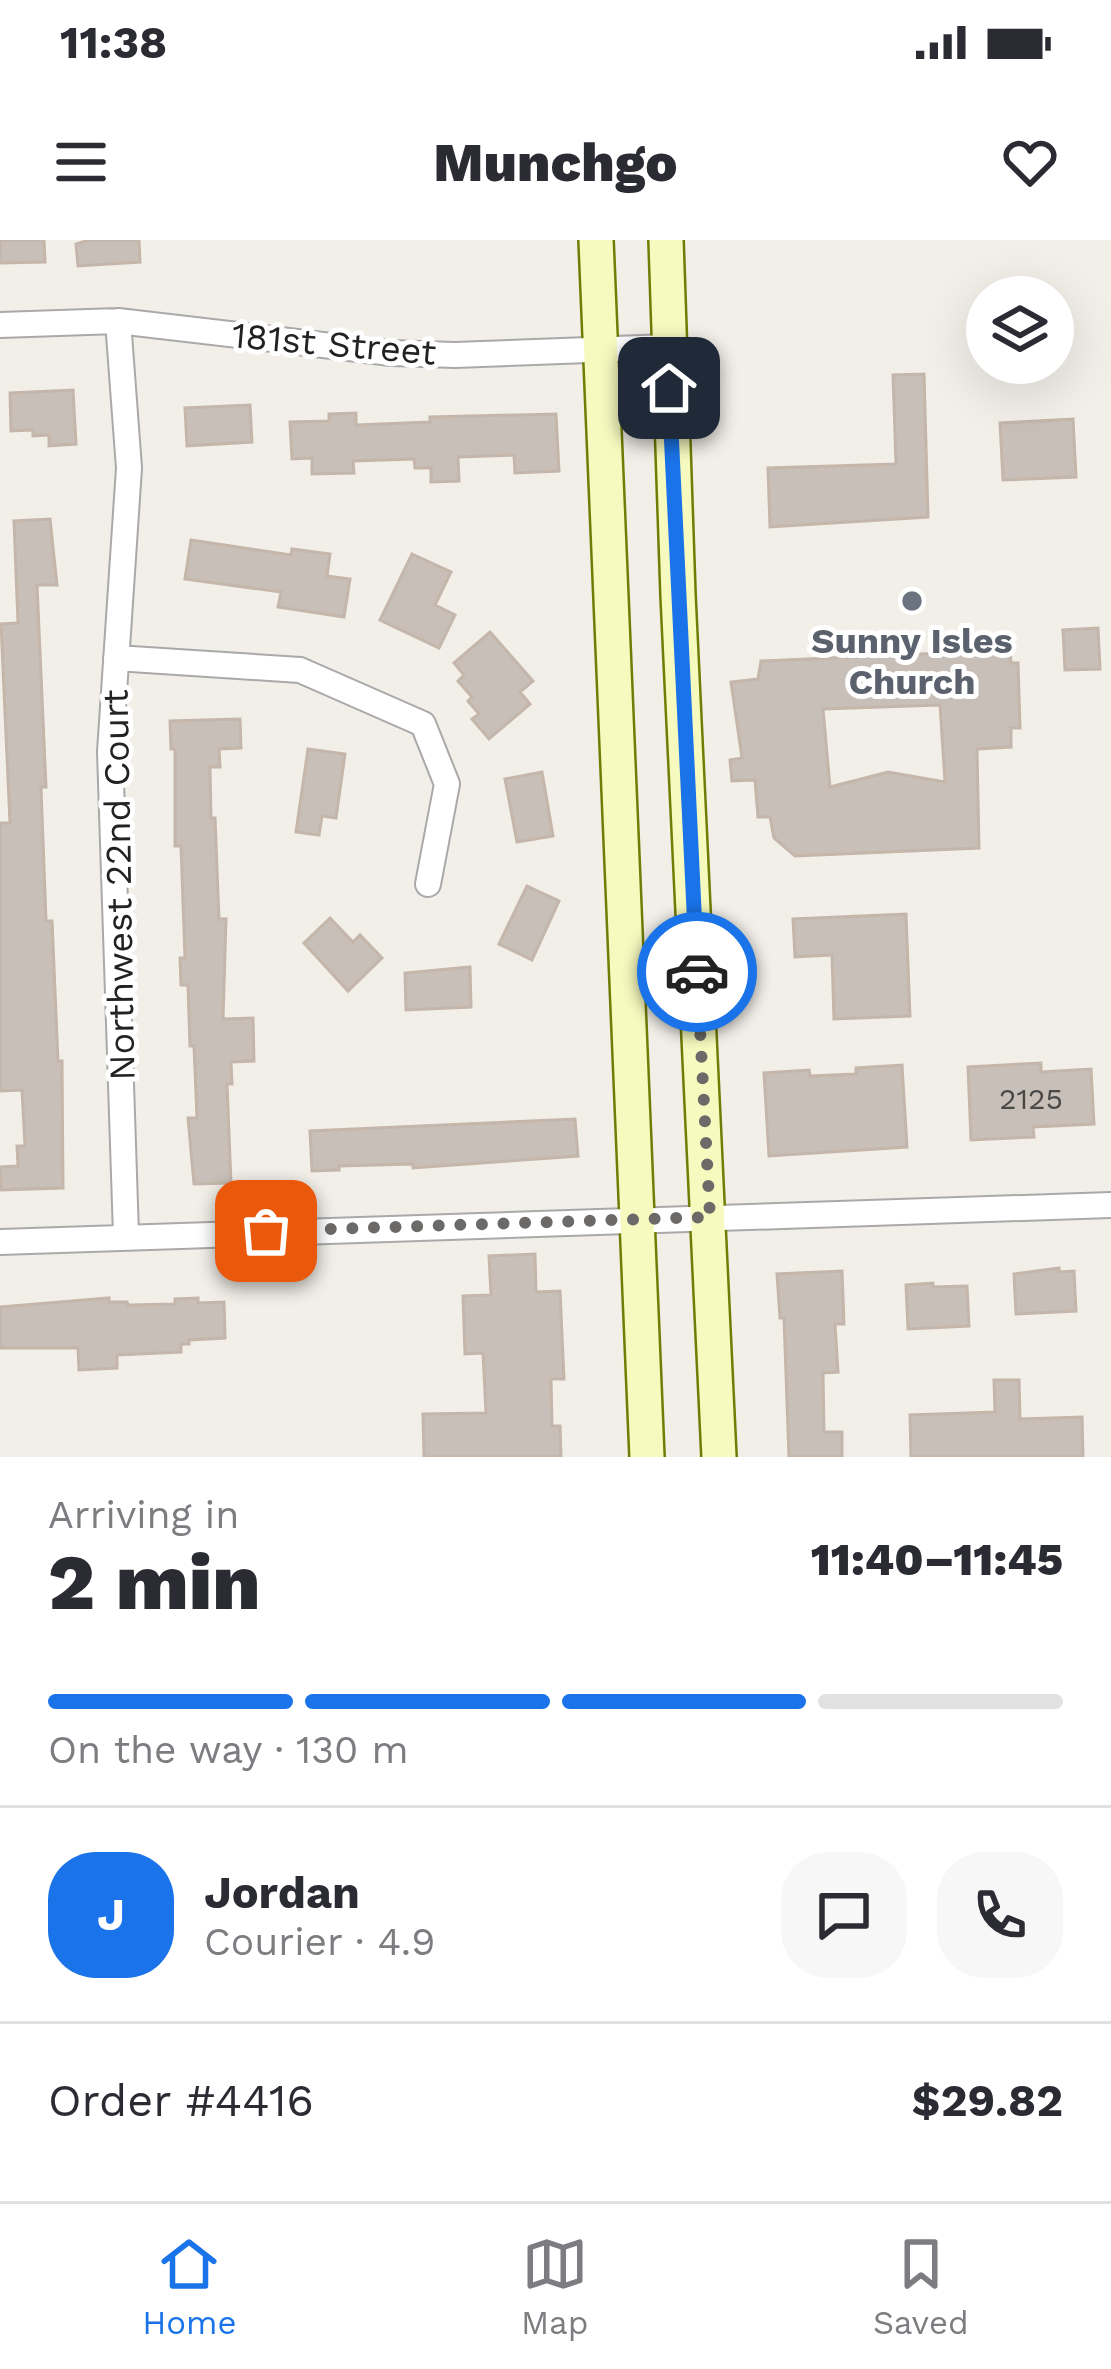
<!DOCTYPE html>
<html lang="en">
<head>
<meta charset="utf-8">
<style>
	:root { --surface:#fff; --page:#f7f7f7; --text:#2b2b33; --muted:#7c7c81; --line:#e1e1e2; --accent:#1a73e8 }
	body { margin:0; font-family:"Work Sans",sans-serif; background:var(--page); color:var(--text); height:100vh; display:flex; flex-direction:column; font-size:45px; white-space:nowrap }
	* { box-sizing:border-box; margin:0 }
	p { font-size:39px; color:var(--muted) }
	.icon { flex:none; width:66px; height:66px; fill:none; stroke:currentColor; stroke-width:2; stroke-linecap:round; stroke-linejoin:round }
	.map { position:relative; height:1217px; overflow:hidden }
	.details { display:flex; flex-direction:column; background:var(--surface); flex:1 }
	.details>* { flex:none }
	.tools { position:absolute; left:966px; top:36px; display:grid; gap:24px }
	.tools a { display:grid; place-items:center; width:108px; height:108px; border-radius:50%; background:var(--surface); box-shadow:0 12px 48px #0002; font-size:60px }
	.pin { position:absolute; display:grid; place-items:center; width:102px; height:102px; color:#fff; margin:-51px; border-radius:24px; box-shadow:0 6px 18px #0006 }
	.courier { position:absolute; display:grid; place-items:center; width:120px; height:120px; margin:-60px; border:9px solid #1a73e8; border-radius:50%; background:#fff; color:#222; box-shadow:0 3px 15px #0007 }
	.head em { font-style:normal; font-weight:800 }
	.head div { display:flex; flex-direction:column-reverse }
	.head { display:flex; align-items:center; justify-content:space-between; height:204px; padding:0 48px }
	h1 { font-size:78px; font-weight:800; line-height:90px }
	.bar { display:grid; grid-template-columns:repeat(4,1fr); gap:18px 12px; align-content:center; height:144px; padding:0 48px }
	.bar i { height:15px; border-radius:9px; background:var(--line) }
	.bar .current { background:var(--accent) }
	.bar p { grid-column:span 4 }
	.line { display:flex; align-items:center; gap:30px; padding:0 48px; border-top:3px solid var(--line) }
	.line div { flex:1 }
	.round { display:grid; place-items:center; flex:none; width:126px; height:126px; border-radius:48px; background:var(--page) }
	.status { display:flex; justify-content:space-between; align-items:center; height:84px; padding:0 60px; background:var(--surface); direction:ltr }
	.status svg { height:33px; fill:currentColor }
	header { display:flex; justify-content:space-between; align-items:center; height:156px; padding:0 48px; background:var(--surface); font-size:54px; font-weight:800 }
	.tab-bar { display:flex; justify-content:space-around; align-items:center; height:168px; border-top:3px solid var(--line); background:var(--surface); font-size:33px; color:var(--muted) }
	.tab-bar a { display:grid; justify-items:center; gap:6px }
	.tab-bar .current { color:var(--accent) }
	.map>svg:first-child { display:block }
	.building { fill:#c7bfb8; stroke:#c4b6ab; stroke-width:3; fill-rule:evenodd }
	.lines { fill:none; stroke-linecap:round; stroke-linejoin:round }
	.minor-casing { stroke:#a9a9a9; stroke-width:28 }
	.secondary-casing { stroke:#707d05; stroke-width:38 }
	.minor { stroke:#fff; stroke-width:24 }
	.secondary { stroke:#f7fabf; stroke-width:33 }
	.done { stroke:#6b6a68; stroke-width:12; stroke-dasharray:0 21.6 }
	.route { stroke:#1a73e8; stroke-width:15 }
	.worship-dot { fill:#6b7280; stroke:#fff; stroke-width:4.5 }
	.labels { text-anchor:middle; dominant-baseline:central; stroke-width:10; stroke-linejoin:round; paint-order:stroke }
	.number-label { font-size:30px; fill:#4b4948 }
	.street-label { font-size:36px; fill:#222; stroke:#fff }
	.worship-label { font-size:36px; font-weight:bold; fill:#5b616d; stroke:#fff }
</style>
</head>
<body>
<div class="status"><b>11:38</b><svg viewBox="0 0 49 12"><path d="M0 12V9h3v3zM5 12V6h3v6zM10 12V3h3v9zM15 12V0h3v12zM26 1h20v11H26zM47 4h2v5h-2z"/></svg></div>
<header><svg class="icon" aria-label="menu" viewBox="0 0 24 24"><path d="M4 6h16M4 12h16M4 18h16"/></svg>Munchgo<svg class="icon" aria-label="heart" viewBox="0 0 24 24"><path d="M12 20l-8-8c-3-5 5-10 8-4 3-6 11-1 8 4z"/></svg></header>
<div class="map">
<svg width="1111" height="1217" viewBox="0 0 1111 1217">
	<rect width="100%" height="100%" fill="#f2efe9"/>
	<!-- building -->
	<path class="building" d="M 0,0 L 44,0 L 45,22 L 0,23 Z
		M 89,0 L 139,0 L 140,22 L 78,26 L 76,4 Z
		M 924,134 L 928,277 L 770,287 L 768,228 L 896,224 L 893,135 Z
		M 73,150 L 76,204 L 49,206 L 49,195 L 33,196 L 33,190 L 11,191 L 10,153 Z
		M 250,165 L 252,202 L 187,206 L 185,168 Z
		M 356,173 L 356,185 L 430,182 L 430,177 L 556,174 L 559,231 L 515,233 L 514,215 L 458,217 L 459,241 L 431,242 L 431,228 L 415,228 L 414,219 L 353,221 L 354,233 L 312,234 L 312,218 L 292,219 L 290,182 L 329,181 L 329,174 Z
		M 1073,179 L 1076,237 L 1003,240 L 1000,183 Z
		M 50,279 L 57,345 L 37,345 L 46,547 L 41,547 L 46,681 L 52,681 L 58,821 L 62,821 L 63,948 L 1,950 L 0,927 L 18,926 L 17,906 L 25,906 L 22,850 L 0,851 L 0,583 L 10,583 L 1,384 L 18,383 L 14,281 Z
		M 191,300 L 291,315 L 292,309 L 330,314 L 327,336 L 350,339 L 344,377 L 278,367 L 281,352 L 185,339 Z
		M 412,314 L 451,332 L 435,365 L 455,375 L 439,408 L 380,380 Z
		M 1098,388 L 1100,429 L 1065,430 L 1063,390 Z
		M 490,392 L 533,441 L 520,452 L 530,464 L 489,499 L 472,479 L 479,474 L 468,461 L 472,457 L 458,441 L 464,435 L 454,423 Z
		M 1010,410 L 1011,423 L 1018,423 L 1020,488 L 1011,488 L 1011,507 L 977,509 L 979,608 L 795,616 L 774,598 L 770,577 L 758,577 L 755,540 L 732,541 L 730,520 L 742,518 L 731,442 L 758,439 L 761,421 ZM 940,465 L 945,542 L 888,532 L 830,547 L 823,469 Z
		M 240,479 L 241,508 L 219,509 L 220,527 L 210,527 L 211,578 L 215,578 L 219,679 L 226,679 L 223,779 L 253,778 L 254,821 L 231,822 L 232,844 L 227,844 L 231,943 L 194,944 L 188,878 L 197,878 L 194,806 L 190,806 L 188,745 L 181,745 L 180,718 L 185,718 L 181,606 L 175,606 L 175,509 L 171,509 L 170,481 Z
		M 308,509 L 345,514 L 336,578 L 322,576 L 319,595 L 296,592 Z
		M 542,532 L 553,596 L 517,602 L 505,539 Z
		M 527,646 L 559,661 L 532,720 L 499,704 Z
		M 906,674 L 910,776 L 834,779 L 832,715 L 795,717 L 793,679 Z
		M 330,678 L 353,702 L 360,695 L 382,718 L 348,751 L 304,703 Z
		M 470,727 L 471,767 L 406,770 L 405,733 Z
		M 1041,823 L 1041,832 L 1091,829 L 1094,884 L 1033,887 L 1034,897 L 971,900 L 968,827 Z
		M 902,825 L 907,907 L 769,916 L 764,833 L 809,830 L 810,836 L 856,834 L 856,828 Z
		M 575,879 L 578,916 L 413,928 L 413,924 L 339,926 L 339,930 L 312,931 L 310,891 Z
		M 535,1014 L 536,1052 L 560,1051 L 564,1139 L 551,1139 L 552,1186 L 560,1186 L 561,1217 L 424,1217 L 423,1174 L 486,1173 L 483,1113 L 465,1114 L 463,1056 L 491,1055 L 489,1016 Z
		M 1059,1028 L 1059,1032 L 1074,1031 L 1076,1071 L 1016,1074 L 1014,1034 Z
		M 842,1031 L 844,1084 L 835,1084 L 838,1132 L 823,1133 L 824,1192 L 842,1192 L 842,1217 L 789,1217 L 784,1078 L 780,1078 L 777,1034 Z
		M 933,1043 L 933,1047 L 967,1046 L 969,1086 L 908,1089 L 906,1045 Z
		M 109,1058 L 109,1062 L 127,1062 L 128,1065 L 175,1064 L 175,1059 L 198,1058 L 198,1063 L 224,1062 L 225,1098 L 189,1100 L 189,1104 L 181,1104 L 181,1112 L 117,1115 L 117,1128 L 79,1130 L 78,1108 L 0,1108 L 0,1067 Z
		M 994,1140 L 1019,1140 L 1020,1179 L 1082,1177 L 1083,1217 L 911,1217 L 910,1175 L 995,1172 Z"/>
	<g class="lines">
		<!-- minor casing -->
		<g class="minor-casing">
			<path id="minor" d="M 118,81 L 129,228 L 110,512 L 126,995
				M 0,85 L 118,81 L 391,113 L 455,115 L 669,107
				M 116,418 L 300,430 L 423,484 L 447,544 L 428,644
				M 0,1002 L 1111,965"/>
		</g>
		<!-- secondary casing -->
		<g class="secondary-casing">
			<path id="secondary" d="M 596,0 L 647,1217
				M 666,0 L 678,355 L 719,1217"/>
		</g>
		<!-- minor -->
		<use href="#minor" class="minor"/>
		<!-- secondary -->
		<use href="#secondary" class="secondary"/>
	</g>
	<g class="lines">
		<!-- done -->
		<path class="done" d="M 266,991 L 710,977 L 697,732"/>
		<!-- route -->
		<path class="route" d="M 669,148 L 697,732"/>
	</g>
	<!-- markers -->
	<circle class="worship-dot" cx="912" cy="361" r="12"/>
	<g class="labels">
		<!-- number labels -->
		<g class="number-label">
			<text x="1031" y="858">2125</text>
		</g>
		<!-- street labels -->
		<g class="street-label">
			<text transform="translate(334 104) rotate(5)">181st Street</text>
			<text transform="translate(119 645) rotate(-91)">Northwest 22nd Court</text>
		</g>
		<!-- worship labels -->
		<g class="worship-label">
			<text x="912" y="401">Sunny Isles<tspan x="912" dy="41">Church</tspan></text>
		</g>
	</g>
</svg>
<div class="tools">
<a><svg class="icon" aria-label="layers" viewBox="0 0 24 24"><path d="M12 4l9 5-9 5-9-5zM3 14l9 5 9-5"/></svg></a>
</div>
<div class="pin" style="left:266px;top:991px;background:#ea580c"><svg class="icon" aria-label="bag" viewBox="0 0 24 24"><path d="M5 8h14l-1 12H6zM9 8a3 3 0 0 1 6 0"/></svg></div>
<div class="pin" style="left:669px;top:148px;background:#1f2937"><svg class="icon" aria-label="home" viewBox="0 0 24 24"><path d="M3 11l9-7 9 7M6 9v11h12V9"/></svg></div>
<div class="courier" style="left:697px;top:732px"><svg class="icon" aria-label="car" viewBox="0 0 24 24"><path d="M5 17H2v-5l4-1 3-4h7l3 4 3 1v5h-3M9 17h6M6 11h13"/><circle cx="7" cy="17" r="2"/><circle cx="17" cy="17" r="2"/></svg></div>
</div>
<section class="details">
<div class="head"><div><h1>2 min</h1><p>Arriving in</p></div><em>11:40–11:45</em></div>
<div class="bar"><i class="current"></i><i class="current"></i><i class="current"></i><i></i><p>On the way · 130 m</p></div>
<div class="line" style="height:216px"><b class="round" style="background:var(--accent);color:#fff">J</b><div><b>Jordan</b><p>Courier · 4.9</p></div><a class="round"><svg class="icon" aria-label="chat" viewBox="0 0 24 24"><path d="M4 5h16v11H9l-5 4z"/></svg></a><a class="round"><svg class="icon" aria-label="phone" viewBox="0 0 24 24"><path d="M5 4h4l2 5-3 2q2 4 5 5l2-3 5 2v4C11 20 4 13 5 4z"/></svg></a></div>
<div class="line" style="height:156px"><div>Order #4416</div><b>$29.82</b></div>
</section>
<nav class="tab-bar">
<a class="current"><svg class="icon" aria-label="home" viewBox="0 0 24 24"><path d="M3 11l9-7 9 7M6 9v11h12V9"/></svg>Home</a>
<a><svg class="icon" aria-label="map" viewBox="0 0 24 24"><path d="M3 6l6-2 6 2 6-2v14l-6 2-6-2-6 2zM9 4v14M15 6v14"/></svg>Map</a>
<a><svg class="icon" aria-label="saved" viewBox="0 0 24 24"><path d="M7 4h10v16l-5-4-5 4z"/></svg>Saved</a>
</nav>
</body>
</html>
